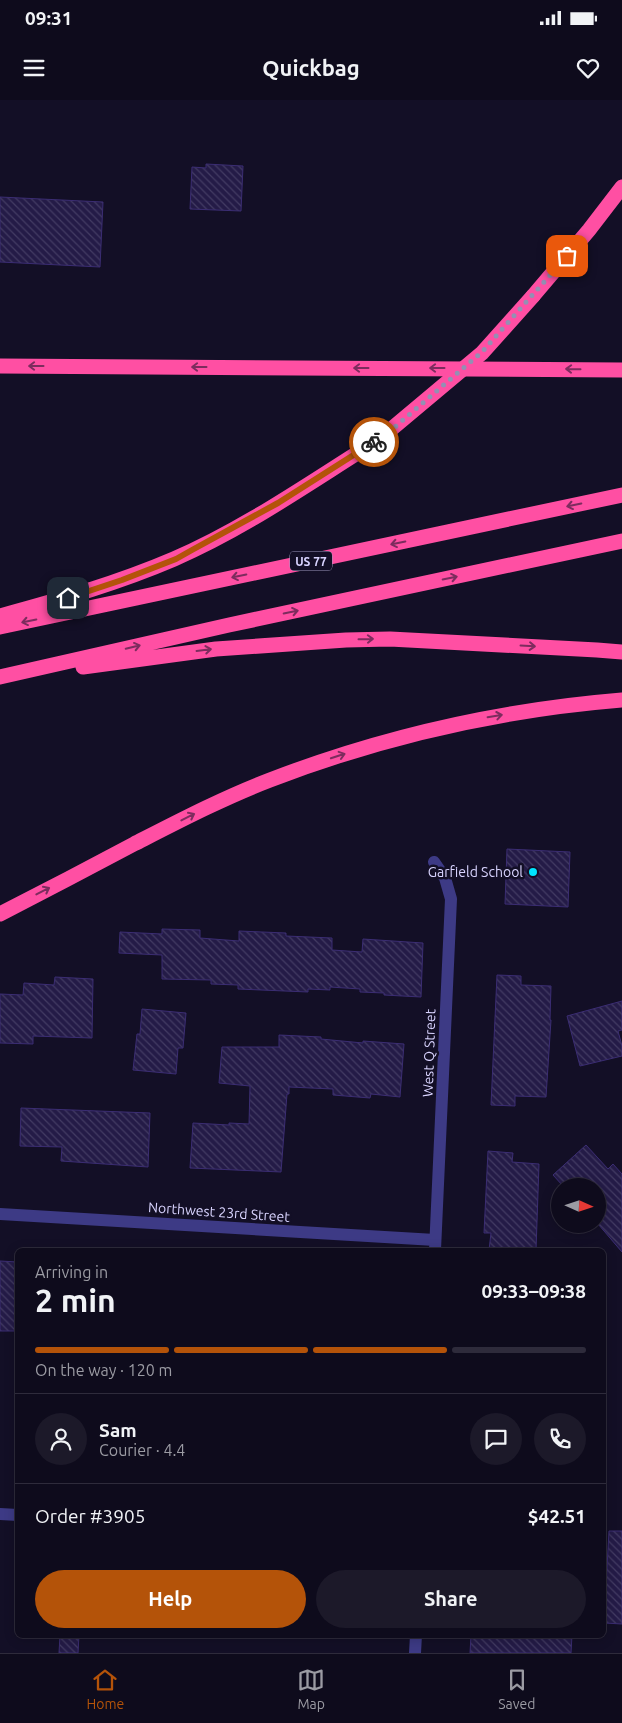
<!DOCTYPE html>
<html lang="en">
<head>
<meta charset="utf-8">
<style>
	:root { --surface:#0e0b1c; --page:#1c1929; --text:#f1f3f6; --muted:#9b9ba3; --line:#2e2b3b; --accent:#b45309 }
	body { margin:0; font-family:Ubuntu,sans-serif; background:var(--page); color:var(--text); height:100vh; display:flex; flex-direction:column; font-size:19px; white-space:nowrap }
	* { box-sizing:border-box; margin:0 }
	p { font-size:16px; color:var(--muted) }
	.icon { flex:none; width:28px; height:28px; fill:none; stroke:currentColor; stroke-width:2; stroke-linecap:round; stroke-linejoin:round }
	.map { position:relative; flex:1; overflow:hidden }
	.sheet { position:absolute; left:15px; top:1148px; width:591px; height:390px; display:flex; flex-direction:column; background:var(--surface); border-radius:8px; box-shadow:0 2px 12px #0003,0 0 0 1px var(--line) }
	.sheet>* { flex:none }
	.needle { width:32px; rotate:93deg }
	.tools { position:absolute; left:551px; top:1078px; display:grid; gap:10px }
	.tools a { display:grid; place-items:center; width:55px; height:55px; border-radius:50%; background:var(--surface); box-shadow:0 2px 12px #0003,0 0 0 1px var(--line); font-size:25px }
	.pin { position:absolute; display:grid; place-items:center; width:42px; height:42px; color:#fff; margin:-21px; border-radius:10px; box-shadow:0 2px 8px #0006 }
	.courier { position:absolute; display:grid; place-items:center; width:50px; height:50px; margin:-25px; border:4px solid #b45309; border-radius:50%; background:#fff; color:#222; box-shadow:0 1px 6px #0007 }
	.overview em { font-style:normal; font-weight:700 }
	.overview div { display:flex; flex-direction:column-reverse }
	.overview { display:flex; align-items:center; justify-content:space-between; height:85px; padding:0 20px }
	h1 { font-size:32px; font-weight:700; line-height:38px }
	.bar { display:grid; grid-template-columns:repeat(4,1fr); gap:8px 5px; align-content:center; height:60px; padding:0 20px }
	.bar i { height:6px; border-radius:4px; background:var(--line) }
	.bar .on { background:var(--accent) }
	.bar p { grid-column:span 4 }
	.line { display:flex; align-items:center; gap:12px; padding:0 20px; border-top:1px solid var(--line) }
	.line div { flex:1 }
	.round { display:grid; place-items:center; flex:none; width:52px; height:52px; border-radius:26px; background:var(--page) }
	.button { display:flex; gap:10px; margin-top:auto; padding:10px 20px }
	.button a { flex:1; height:58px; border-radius:30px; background:var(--accent); color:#fff; font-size:20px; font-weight:700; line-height:58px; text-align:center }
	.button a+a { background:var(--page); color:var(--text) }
	.status { display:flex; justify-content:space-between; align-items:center; height:35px; padding:0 25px; background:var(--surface); direction:ltr }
	.status svg { height:14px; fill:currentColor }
	header { display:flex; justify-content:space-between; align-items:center; height:65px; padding:0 20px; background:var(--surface); font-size:22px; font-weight:700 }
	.menu { display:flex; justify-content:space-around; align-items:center; height:70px; border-top:1px solid var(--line); background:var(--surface); font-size:14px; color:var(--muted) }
	.menu a { display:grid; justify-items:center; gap:2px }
	.menu .on { color:var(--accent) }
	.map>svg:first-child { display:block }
	.building { fill:url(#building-back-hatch); stroke:#3b2d73 }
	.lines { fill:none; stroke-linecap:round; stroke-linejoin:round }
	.street { stroke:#3d3a85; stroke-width:12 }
	.highway { stroke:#ff4fa3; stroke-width:15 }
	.highway-bridge { stroke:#ff4fa3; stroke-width:15 }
	.oneway { stroke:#7d2c5e }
	.done { stroke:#948fb3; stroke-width:5; stroke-dasharray:0 9 }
	.route { stroke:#b45309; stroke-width:6 }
	.poi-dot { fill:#00e5ff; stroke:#130f26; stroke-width:2 }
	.labels { text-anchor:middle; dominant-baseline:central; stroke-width:5; stroke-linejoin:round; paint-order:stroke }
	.shield { fill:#130f26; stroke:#9e99be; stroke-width:1 }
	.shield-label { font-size:12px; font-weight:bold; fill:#d9d4ff }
	.poi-label { font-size:14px; fill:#d9d4ff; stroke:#130f26; text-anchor:end }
	.street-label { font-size:14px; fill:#d9d4ff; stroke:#130f26 }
</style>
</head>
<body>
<div class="status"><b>09:31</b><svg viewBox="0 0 49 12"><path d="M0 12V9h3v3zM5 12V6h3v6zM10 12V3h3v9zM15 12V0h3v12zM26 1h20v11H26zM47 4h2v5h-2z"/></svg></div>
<header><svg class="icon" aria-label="menu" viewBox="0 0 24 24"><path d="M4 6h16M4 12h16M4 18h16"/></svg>Quickbag<svg class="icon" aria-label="heart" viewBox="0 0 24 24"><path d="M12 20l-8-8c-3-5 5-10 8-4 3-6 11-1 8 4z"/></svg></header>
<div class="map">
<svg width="622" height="1553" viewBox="0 0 622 1553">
	<defs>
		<pattern id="building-back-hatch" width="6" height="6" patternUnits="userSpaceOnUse" patternTransform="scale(1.25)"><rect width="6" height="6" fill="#241b47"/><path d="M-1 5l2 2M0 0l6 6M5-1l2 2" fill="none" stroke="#433b63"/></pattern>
	</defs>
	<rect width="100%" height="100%" fill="#130f26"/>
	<!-- building -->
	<path class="building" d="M 206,64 L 243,66 L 241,111 L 190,109 L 192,67 L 206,68 Z
		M 0,97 L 103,102 L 100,167 L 0,162 Z
		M 507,749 L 570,752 L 568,807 L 505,804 Z
		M 162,829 L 200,830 L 200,838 L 239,841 L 239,831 L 286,833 L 286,836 L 332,838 L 332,850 L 362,852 L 363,839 L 423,843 L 421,897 L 384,895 L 384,893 L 360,892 L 360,889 L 330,887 L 330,890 L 308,889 L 308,892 L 238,889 L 238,885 L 211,884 L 211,880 L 162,879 L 162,855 L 119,853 L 120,832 L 162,834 Z
		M 497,875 L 521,876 L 521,885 L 551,886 L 550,920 L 551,920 L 546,997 L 515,996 L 515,1006 L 491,1005 Z
		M 55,877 L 93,879 L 92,938 L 33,936 L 33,944 L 0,943 L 0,894 L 23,895 L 24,883 L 54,885 Z
		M 622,901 L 622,930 L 618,931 L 622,946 L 622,956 L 580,966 L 567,916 Z
		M 142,909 L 186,913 L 183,948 L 178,948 L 176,974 L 133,970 L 137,934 L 140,934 Z
		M 279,935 L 321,937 L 321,939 L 363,943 L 363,941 L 404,944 L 400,997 L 371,994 L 370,998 L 333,995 L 333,989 L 289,987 L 289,994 L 287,994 L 281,1072 L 190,1068 L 193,1023 L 229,1025 L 229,1023 L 249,1024 L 250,986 L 219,983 L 222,947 L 279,947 Z
		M 21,1008 L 150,1013 L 148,1067 L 61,1061 L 62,1047 L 20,1046 Z
		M 586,1045 L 608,1069 L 613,1064 L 622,1074 L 622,1152 L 598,1124 L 598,1086 L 563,1086 L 553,1075 Z
		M 488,1051 L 513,1053 L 512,1062 L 539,1064 L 536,1150 L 489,1150 L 491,1133 L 484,1133 Z
		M 0,1161 L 18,1162 L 18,1231 L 0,1231 Z
		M 609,1431 L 622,1431 L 622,1524 L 604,1523 Z
		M 60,1535 L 79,1535 L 78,1553 L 59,1553 Z
		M 471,1535 L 572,1535 L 571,1553 L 470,1553 Z"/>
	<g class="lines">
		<!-- street -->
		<path class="street" d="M 434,762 L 445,778 L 451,799 L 435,1150
			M 0,1114 L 435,1140
			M 0,1414 L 18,1415
			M 415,1553 L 416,1535"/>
		<!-- highway -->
		<path class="highway" d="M 533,196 L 589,130 L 622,87
			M 0,266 L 622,270
			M 0,516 C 59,500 118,483 174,459 C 239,431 299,390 359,352
			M 0,527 L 622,395
			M 83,567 L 216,549 L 346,540 L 390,539 L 597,550 L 622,552
			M 0,577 L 229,525 L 622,441
			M 0,814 C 45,791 89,768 134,744 C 179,721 223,698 270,680 C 384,636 500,610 622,600"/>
		<!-- highway-bridge -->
		<path class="highway-bridge" d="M 359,352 L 389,331 L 482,253 L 533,196"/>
	</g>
	<!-- one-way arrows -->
	<defs><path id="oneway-shaft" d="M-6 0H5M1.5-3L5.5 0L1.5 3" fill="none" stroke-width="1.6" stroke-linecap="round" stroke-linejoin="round" transform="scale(1.25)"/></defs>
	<g class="oneway">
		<use href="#oneway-shaft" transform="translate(36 266) rotate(-180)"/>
		<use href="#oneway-shaft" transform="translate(199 267) rotate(-180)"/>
		<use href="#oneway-shaft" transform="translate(361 268) rotate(-180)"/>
		<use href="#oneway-shaft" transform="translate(437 268) rotate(-180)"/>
		<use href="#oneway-shaft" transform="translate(573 269) rotate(-179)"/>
		<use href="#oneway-shaft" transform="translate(574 405) rotate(168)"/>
		<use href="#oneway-shaft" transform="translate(398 443) rotate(168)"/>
		<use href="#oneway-shaft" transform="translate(239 476) rotate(168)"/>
		<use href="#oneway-shaft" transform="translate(450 478) rotate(-12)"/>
		<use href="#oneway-shaft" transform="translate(291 512) rotate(-12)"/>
		<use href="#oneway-shaft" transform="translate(29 521) rotate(168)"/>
		<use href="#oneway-shaft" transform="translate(366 539) rotate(-1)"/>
		<use href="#oneway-shaft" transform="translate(528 546) rotate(3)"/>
		<use href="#oneway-shaft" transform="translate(133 547) rotate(-13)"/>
		<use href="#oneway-shaft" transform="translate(204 550) rotate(-7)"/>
		<use href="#oneway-shaft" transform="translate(495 616) rotate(-9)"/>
		<use href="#oneway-shaft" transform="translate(338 656) rotate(-18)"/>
		<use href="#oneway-shaft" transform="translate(188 717) rotate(-27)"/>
		<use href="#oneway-shaft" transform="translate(43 791) rotate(-27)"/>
	</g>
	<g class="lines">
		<!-- done -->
		<path class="done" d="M 374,342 L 389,332 L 482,252 L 567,156"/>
		<!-- route -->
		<path class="route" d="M 68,498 L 122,480 L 176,459 L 192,450 L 278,403 L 374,342"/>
	</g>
	<!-- markers -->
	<circle class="poi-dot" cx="533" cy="772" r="5"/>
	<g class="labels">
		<!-- shield labels -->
		<rect class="shield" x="290" y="451.5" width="42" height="19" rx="4"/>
		<g class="shield-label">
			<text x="311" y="461">US 77</text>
		</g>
		<!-- poi labels -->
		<g class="poi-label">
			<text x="523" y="772">Garfield School</text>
		</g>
		<!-- street labels -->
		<g class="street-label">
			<text transform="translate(429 953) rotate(-88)">West Q Street</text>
			<text transform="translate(219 1112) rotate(4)">Northwest 23rd Street</text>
		</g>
	</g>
</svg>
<div class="tools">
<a><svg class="needle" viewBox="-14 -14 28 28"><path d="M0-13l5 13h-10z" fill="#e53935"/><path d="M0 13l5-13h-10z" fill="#9b9ba3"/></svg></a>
</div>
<div class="pin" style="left:567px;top:156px;background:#ea580c"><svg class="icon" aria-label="bag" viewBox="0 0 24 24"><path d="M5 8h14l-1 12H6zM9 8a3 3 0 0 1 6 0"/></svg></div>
<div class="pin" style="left:68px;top:498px;background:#1f2937"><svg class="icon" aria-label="home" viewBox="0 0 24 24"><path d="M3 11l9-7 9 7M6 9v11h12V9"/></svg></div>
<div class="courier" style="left:374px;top:342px"><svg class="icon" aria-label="bike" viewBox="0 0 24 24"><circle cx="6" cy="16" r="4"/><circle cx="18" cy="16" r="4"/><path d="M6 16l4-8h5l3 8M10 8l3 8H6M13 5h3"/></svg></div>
<section class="sheet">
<div class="overview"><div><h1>2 min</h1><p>Arriving in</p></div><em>09:33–09:38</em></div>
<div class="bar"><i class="on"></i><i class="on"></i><i class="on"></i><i></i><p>On the way · 120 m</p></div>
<div class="line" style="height:90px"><a class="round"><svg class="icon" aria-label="person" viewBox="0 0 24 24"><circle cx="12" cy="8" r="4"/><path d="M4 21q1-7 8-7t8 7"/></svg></a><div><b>Sam</b><p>Courier · 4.4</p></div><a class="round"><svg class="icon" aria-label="chat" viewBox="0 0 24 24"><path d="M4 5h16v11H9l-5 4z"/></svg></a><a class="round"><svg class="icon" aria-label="phone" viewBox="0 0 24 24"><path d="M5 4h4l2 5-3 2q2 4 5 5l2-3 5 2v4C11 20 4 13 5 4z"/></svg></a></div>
<div class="line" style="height:65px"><div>Order #3905</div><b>$42.51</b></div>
<div class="button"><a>Help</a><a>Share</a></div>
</section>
</div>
<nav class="menu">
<a class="on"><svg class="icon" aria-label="home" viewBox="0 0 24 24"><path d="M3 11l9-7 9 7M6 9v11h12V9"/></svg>Home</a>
<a><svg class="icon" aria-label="map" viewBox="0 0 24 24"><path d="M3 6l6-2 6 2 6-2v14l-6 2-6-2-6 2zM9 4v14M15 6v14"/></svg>Map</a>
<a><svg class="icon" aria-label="saved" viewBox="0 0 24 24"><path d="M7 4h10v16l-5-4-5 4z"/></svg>Saved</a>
</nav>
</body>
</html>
